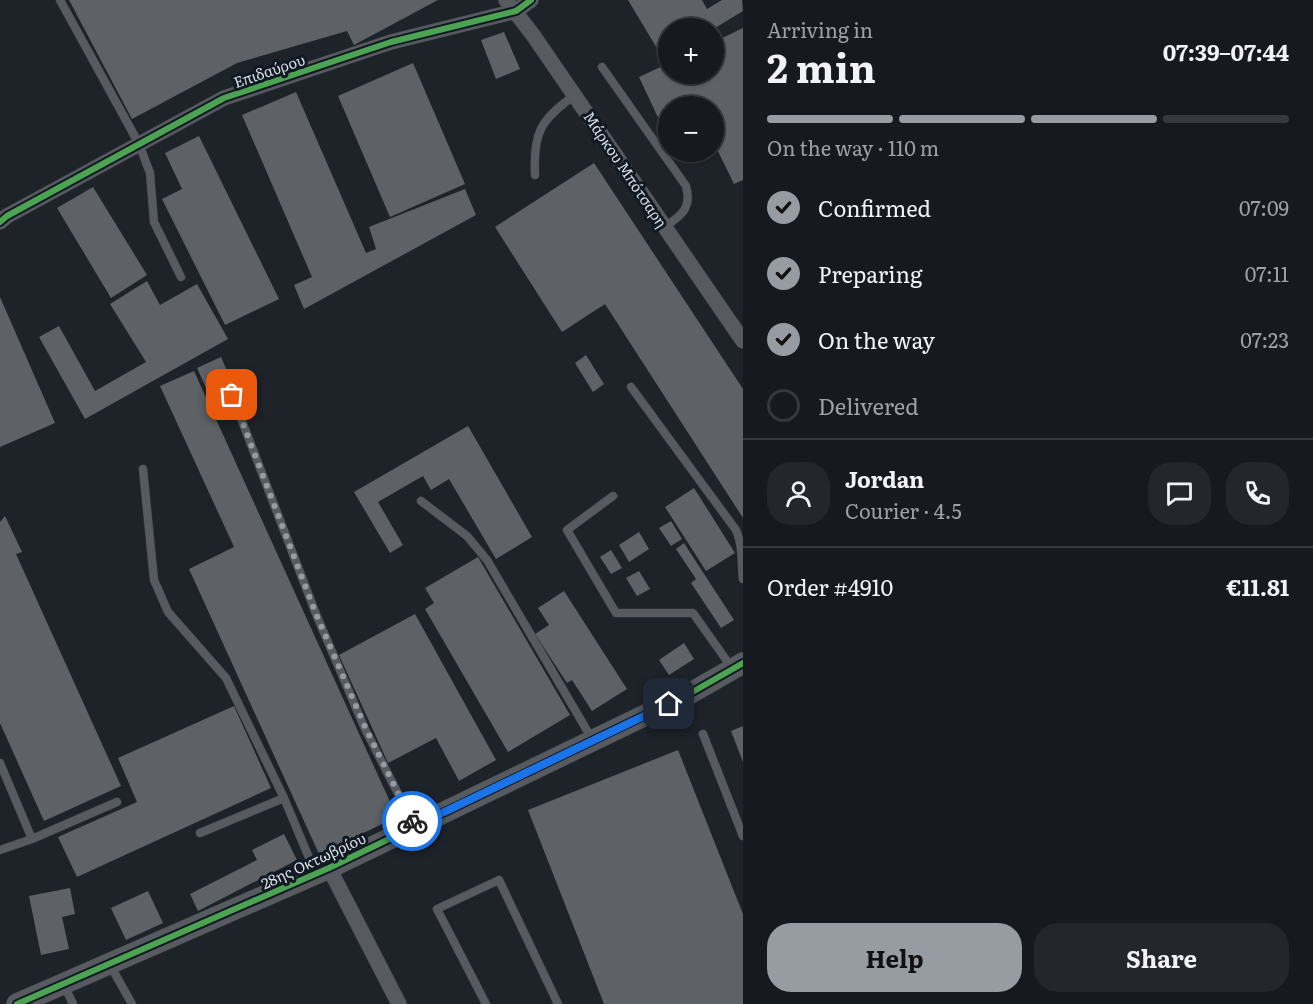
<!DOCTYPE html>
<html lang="en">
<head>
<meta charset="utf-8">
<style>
	:root { --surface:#161a1f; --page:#23272c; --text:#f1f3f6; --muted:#9ea1a4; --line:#35383d; --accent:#979ca3 }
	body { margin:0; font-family:Literata,serif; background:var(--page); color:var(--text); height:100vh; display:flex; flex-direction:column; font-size:22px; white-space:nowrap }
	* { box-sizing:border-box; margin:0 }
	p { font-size:20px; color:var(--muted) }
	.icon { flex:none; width:33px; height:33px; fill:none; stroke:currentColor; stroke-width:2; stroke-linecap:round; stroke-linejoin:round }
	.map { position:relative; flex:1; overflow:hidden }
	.details { display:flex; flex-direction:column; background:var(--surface); width:570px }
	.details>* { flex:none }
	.buttons { position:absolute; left:658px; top:18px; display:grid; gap:12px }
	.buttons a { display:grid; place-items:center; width:66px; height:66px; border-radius:50%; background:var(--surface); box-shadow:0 2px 4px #0004,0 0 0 2px var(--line); font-size:30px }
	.pin { position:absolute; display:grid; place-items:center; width:51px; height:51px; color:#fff; margin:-26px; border-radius:12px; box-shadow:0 3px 9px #0006 }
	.courier { position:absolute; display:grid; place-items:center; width:60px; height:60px; margin:-30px; border:4px solid #1a73e8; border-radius:50%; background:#fff; color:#222; box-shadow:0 2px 8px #0007 }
	.headline em { font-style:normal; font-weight:700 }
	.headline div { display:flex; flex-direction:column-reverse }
	.headline { display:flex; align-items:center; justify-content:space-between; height:102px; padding:0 24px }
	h1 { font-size:39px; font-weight:700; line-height:45px }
	.bar { display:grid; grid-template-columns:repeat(4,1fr); gap:9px 6px; align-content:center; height:72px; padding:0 24px }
	.bar i { height:8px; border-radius:4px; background:var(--line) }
	.bar .selected { background:var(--accent) }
	.bar p { grid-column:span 4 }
	.line { display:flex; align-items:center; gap:15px; padding:0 24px; border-top:2px solid var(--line) }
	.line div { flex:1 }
	.round { display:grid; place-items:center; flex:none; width:63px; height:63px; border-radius:24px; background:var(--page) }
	ol { padding:0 24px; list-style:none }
	li { display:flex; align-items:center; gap:18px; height:66px }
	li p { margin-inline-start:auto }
	li .icon { padding:6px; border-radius:50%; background:var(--accent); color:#111; stroke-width:4 }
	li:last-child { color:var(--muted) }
	li i { width:33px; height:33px; border:3px solid var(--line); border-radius:50% }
	.action { display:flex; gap:12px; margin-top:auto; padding:12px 24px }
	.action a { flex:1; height:69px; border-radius:24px; background:var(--accent); color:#111; font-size:24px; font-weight:700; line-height:69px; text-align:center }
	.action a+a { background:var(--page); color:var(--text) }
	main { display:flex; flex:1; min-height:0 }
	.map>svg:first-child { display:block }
	.building { fill:#5e6267 }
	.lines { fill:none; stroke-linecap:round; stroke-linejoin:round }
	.lane-casing { stroke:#3a3e43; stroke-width:9 }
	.street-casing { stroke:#3a3e43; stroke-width:16 }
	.secondary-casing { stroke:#3a3e43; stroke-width:22 }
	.lane { stroke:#575b60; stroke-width:8 }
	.street { stroke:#575b60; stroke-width:15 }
	.secondary { stroke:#575b60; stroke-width:21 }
	.cycleway-casing { stroke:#111923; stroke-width:10 }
	.cycleway { stroke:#4ca352; stroke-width:6 }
	.done { stroke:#979ca3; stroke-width:6; stroke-dasharray:0 10.8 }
	.route { stroke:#1a73e8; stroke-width:8 }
	.labels { text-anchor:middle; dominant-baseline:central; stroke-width:6; stroke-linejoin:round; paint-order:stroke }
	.street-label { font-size:15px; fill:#d8dde5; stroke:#111923 }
</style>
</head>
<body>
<main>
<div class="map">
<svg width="743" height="1004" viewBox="0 0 743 1004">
	<rect width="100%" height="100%" fill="#1e2329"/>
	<!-- building -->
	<path class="building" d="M 69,0 L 438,0 L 354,45 L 347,31 L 237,63 L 132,119 Z
		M 628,0 L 702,0 L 707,9 L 722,0 L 742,0 L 743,11 L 715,28 L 669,28 L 669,57 L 664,60 Z
		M 743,28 L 743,180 L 734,184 L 714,143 L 714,106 L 669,106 L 669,141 L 639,77 L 669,63 L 669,74 L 714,74 L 714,42 Z
		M 504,32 L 520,69 L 496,79 L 481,40 Z
		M 413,63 L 465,184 L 390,217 L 338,96 Z
		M 296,92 L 366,253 L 376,249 L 369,227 L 465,189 L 476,215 L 304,309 L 294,285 L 312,277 L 242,115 Z
		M 199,136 L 279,299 L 225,325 L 162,199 L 182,189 L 165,153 Z
		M 674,152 L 696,152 L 678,160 Z
		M 594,163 L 743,389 L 743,518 L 605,304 L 562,332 L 495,227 Z
		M 93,187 L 147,275 L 111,298 L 57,208 Z
		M 147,281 L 160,305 L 197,284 L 228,339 L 85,419 L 39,337 L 59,326 L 95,391 L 146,362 L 110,304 Z
		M 0,297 L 55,423 L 0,447 Z
		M 586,355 L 604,384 L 593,392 L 575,363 Z
		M 221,357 L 230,378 L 206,388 L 197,368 Z
		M 194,371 L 397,817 L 319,854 L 189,569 L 234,547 L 160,386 Z
		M 468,426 L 532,537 L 496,559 L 449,479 L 431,490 L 423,476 L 378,502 L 403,545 L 390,553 L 354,492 Z
		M 694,488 L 735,553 L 706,571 L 665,507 Z
		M 5,516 L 22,552 L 16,554 L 121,786 L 44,821 L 0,723 L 0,522 Z
		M 671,521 L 682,539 L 671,546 L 659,528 Z
		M 639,532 L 649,549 L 629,562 L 619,545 Z
		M 684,543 L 734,620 L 721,628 L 691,583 L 696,579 L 676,549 Z
		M 611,550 L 622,568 L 611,574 L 600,557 Z
		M 478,557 L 570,715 L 508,752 L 425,609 L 434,603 L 425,588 Z
		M 639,571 L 650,589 L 637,596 L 626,578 Z
		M 564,591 L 627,689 L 592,711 L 572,680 L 567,683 L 535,634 L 549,625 L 538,608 Z
		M 415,614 L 496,760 L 459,781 L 436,738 L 388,763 L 339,655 Z
		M 684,643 L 694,659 L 669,675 L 659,660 Z
		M 234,706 L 271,788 L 77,877 L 58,837 L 137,802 L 118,758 Z
		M 743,726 L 743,762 L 731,731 Z
		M 678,750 L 743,914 L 743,1004 L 604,1004 L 528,810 Z
		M 284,834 L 297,860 L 198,911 L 190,894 L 257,860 L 252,850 Z
		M 70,888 L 75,914 L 62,917 L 69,949 L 41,955 L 29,896 Z
		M 148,891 L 163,923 L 126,940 L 111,908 Z"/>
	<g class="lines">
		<!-- lane casing -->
		<g class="lane-casing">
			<path id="lane" d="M 60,0 L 139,144 L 150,173 L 154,222 L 181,277
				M 602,67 L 686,186 C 692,208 682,215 665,227
				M 535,175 C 533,133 540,120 575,95
				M 631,387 L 736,530 C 743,546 741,561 743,579
				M 232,395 L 316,614 L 365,729 L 414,825
				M 143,469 L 154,580 L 168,612 L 226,678 L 284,798 L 315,872
				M 613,496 L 567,530 L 616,613 L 693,613 L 732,668
				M 421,501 L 467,536 L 487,560 L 592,739
				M 703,734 L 743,836
				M 0,763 L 32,839 L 0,850
				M 200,833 L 284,798
				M 32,839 L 117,802
				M 110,965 L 132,1004
				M 64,985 L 73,1004
				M 486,1004 L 437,909 L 499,880 L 558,1004"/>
		</g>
		<!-- street casing -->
		<g class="street-casing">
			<path id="street" d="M 506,0 L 533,35 L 743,341
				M 0,222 L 7,216 L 224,98 L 391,42 L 516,11 L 531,0
				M 329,868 L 399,1004"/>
		</g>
		<!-- secondary casing -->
		<g class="secondary-casing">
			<path id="secondary" d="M 17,1004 L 329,868 L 689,694 L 743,663"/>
		</g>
		<!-- lane -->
		<use href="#lane" class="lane"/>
		<!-- street -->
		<use href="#street" class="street"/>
		<!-- secondary -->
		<use href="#secondary" class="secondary"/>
		<!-- cycleway casing -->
		<g class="cycleway-casing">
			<path id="cycleway" d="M 0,222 L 7,216 L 224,98 L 391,42 L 516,11 L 531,0
				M 17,1004 L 329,868 L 689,694 L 743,663"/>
		</g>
		<!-- cycleway -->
		<use href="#cycleway" class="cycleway"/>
	</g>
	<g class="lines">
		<!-- done -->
		<path class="done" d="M 232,395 L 316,614 L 366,729 L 412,821"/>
		<!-- route -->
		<path class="route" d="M 412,821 L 415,826 L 669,704"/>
	</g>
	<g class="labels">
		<!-- street labels -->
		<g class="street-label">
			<text transform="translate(269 70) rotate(-19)">Επιδαύρου</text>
			<text transform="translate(626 169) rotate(56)">Μάρκου Μπότσαρη</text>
			<text transform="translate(313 860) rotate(-25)">28ης Οκτωβρίου</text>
		</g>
	</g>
</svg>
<div class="buttons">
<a>+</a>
<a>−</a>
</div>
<div class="pin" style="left:232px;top:395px;background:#ea580c"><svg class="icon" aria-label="bag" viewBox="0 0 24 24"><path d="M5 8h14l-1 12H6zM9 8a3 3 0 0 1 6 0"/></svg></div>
<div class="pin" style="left:669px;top:704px;background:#1f2937"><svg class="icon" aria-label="home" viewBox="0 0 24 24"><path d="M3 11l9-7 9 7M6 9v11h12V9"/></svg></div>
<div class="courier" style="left:412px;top:821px"><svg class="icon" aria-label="bike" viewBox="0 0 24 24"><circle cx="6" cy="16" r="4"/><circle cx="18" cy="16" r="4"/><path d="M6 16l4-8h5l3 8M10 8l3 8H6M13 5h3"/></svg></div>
</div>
<section class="details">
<div class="headline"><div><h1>2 min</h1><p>Arriving in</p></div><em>07:39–07:44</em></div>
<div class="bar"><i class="selected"></i><i class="selected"></i><i class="selected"></i><i></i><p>On the way · 110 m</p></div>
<ol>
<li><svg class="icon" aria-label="check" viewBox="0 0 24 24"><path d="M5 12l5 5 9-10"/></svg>Confirmed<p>07:09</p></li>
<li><svg class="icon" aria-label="check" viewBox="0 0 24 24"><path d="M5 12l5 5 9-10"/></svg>Preparing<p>07:11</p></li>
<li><svg class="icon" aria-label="check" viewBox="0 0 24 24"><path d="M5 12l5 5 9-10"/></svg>On the way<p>07:23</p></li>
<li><i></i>Delivered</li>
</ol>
<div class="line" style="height:108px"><a class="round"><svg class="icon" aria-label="person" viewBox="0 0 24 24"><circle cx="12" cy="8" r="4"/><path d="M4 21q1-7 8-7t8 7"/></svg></a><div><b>Jordan</b><p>Courier · 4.5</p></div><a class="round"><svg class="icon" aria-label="chat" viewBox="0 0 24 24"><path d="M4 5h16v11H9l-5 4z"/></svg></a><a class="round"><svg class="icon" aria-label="phone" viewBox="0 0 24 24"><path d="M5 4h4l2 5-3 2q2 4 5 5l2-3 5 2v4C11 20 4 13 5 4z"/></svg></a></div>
<div class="line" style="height:78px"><div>Order #4910</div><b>€11.81</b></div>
<div class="action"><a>Help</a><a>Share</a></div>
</section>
</main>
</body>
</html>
